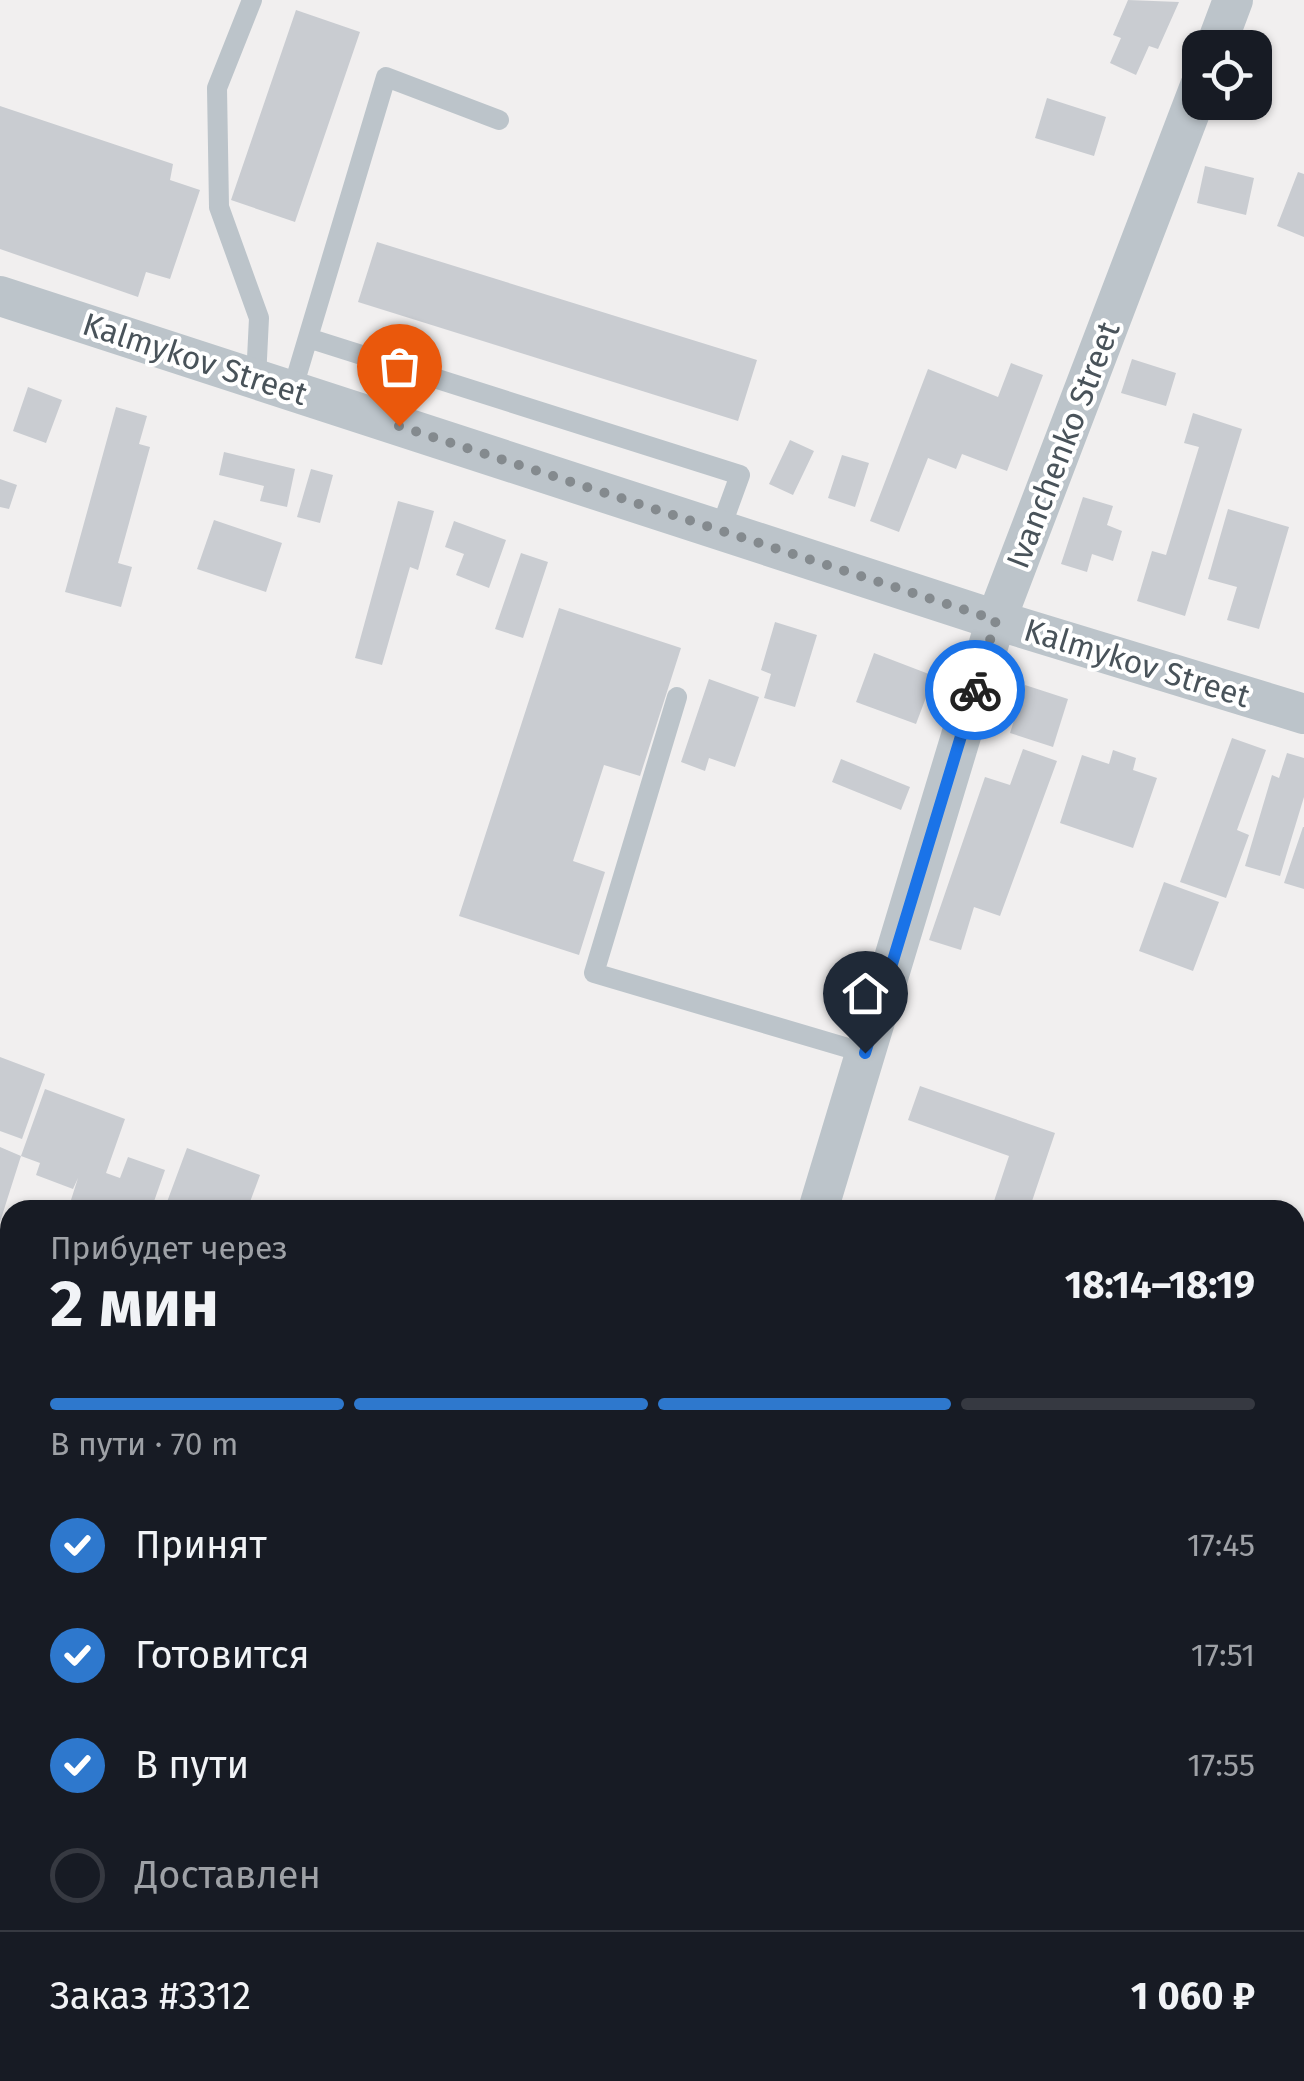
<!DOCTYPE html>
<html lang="ru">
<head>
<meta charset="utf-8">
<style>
	:root { --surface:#171b24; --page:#20242c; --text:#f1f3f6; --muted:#9ea1a6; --line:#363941; --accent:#2e78cd }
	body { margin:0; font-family:"Fira Sans",sans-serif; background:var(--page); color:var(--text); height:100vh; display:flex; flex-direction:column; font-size:38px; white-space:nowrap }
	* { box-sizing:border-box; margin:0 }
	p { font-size:32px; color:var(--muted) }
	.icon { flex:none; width:55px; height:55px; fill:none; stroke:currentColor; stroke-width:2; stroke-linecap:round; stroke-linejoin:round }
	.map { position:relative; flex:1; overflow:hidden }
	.drawer { position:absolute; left:0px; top:1200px; width:1305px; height:882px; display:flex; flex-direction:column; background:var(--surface); border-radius:30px 30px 0 0; box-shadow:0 2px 8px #0004 }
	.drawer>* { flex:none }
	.buttons { position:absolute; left:1182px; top:30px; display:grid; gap:20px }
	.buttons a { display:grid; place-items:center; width:90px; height:90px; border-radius:20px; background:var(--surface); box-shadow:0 2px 8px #0004; font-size:50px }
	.pin { position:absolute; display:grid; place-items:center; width:85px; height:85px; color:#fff; margin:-102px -42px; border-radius:50% 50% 50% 0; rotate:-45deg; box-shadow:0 0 10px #0007 }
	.pin .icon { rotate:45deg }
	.courier { position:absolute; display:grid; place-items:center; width:100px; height:100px; margin:-50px; border:8px solid #1a73e8; border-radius:50%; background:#fff; color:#222; box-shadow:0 2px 12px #0007 }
	.head em { font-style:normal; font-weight:700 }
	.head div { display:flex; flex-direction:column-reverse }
	.head { display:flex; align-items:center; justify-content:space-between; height:170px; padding:0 50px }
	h1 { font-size:65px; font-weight:700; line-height:75px }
	.bar { display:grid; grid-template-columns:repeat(4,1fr); gap:15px 10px; align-content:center; height:120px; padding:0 50px }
	.bar i { height:12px; border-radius:8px; background:var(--line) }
	.bar .on { background:var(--accent) }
	.bar p { grid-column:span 4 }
	.line { display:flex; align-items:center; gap:25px; padding:0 50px; border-top:2px solid var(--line) }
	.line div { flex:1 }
	ol { padding:0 50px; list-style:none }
	li { display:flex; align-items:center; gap:30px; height:110px }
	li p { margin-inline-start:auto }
	li .icon { padding:10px; border-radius:50%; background:var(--accent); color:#fff; stroke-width:4 }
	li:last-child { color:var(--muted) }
	li i { width:55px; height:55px; border:5px solid var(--line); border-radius:50% }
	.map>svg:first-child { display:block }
	.building { fill:#c9ccd1 }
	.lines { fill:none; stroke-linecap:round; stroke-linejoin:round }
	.lane { stroke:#bcc4ca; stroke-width:20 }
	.street { stroke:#bcc4ca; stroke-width:40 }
	.done { stroke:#848a8e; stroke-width:10; stroke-dasharray:0 18 }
	.route { stroke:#1a73e8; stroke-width:12 }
	.labels { text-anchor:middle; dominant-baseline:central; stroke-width:8; stroke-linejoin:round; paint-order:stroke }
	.street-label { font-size:32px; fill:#49535a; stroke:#fff }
</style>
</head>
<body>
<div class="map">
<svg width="1304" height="2081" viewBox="0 0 1304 2081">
	<rect width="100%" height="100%" fill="#f1efef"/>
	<!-- building -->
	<path class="building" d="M 1128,0 L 1179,2 L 1158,49 L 1149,46 L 1136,75 L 1110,63 L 1121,38 L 1113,35 Z
		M 296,10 L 360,32 L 295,222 L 231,200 Z
		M 1047,98 L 1106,117 L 1094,156 L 1035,138 Z
		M 0,106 L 173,164 L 170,180 L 200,190 L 170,279 L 146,272 L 138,297 L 0,249 Z
		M 1205,166 L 1254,178 L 1246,215 L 1197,203 Z
		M 1298,172 L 1304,174 L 1304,237 L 1277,226 Z
		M 377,242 L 757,360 L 738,421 L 358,302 Z
		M 1132,359 L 1176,373 L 1166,406 L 1121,393 Z
		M 1011,363 L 1043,375 L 1007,471 L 962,454 L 956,469 L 928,458 L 899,532 L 870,521 L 928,369 L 998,397 Z
		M 28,387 L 62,400 L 46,443 L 13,431 Z
		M 116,407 L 147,416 L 139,444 L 150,447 L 118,563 L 132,567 L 121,607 L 65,592 Z
		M 1193,413 L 1242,429 L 1185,616 L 1137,601 L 1152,551 L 1166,555 L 1199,447 L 1184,443 Z
		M 790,440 L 814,451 L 793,495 L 769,484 Z
		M 224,452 L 295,469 L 287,507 L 260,501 L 264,486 L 219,475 Z
		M 842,455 L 869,463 L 855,507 L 828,498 Z
		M 311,469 L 333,475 L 320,523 L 297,517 Z
		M 0,479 L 17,485 L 9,509 L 0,507 Z
		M 1083,497 L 1113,506 L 1107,525 L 1122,531 L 1113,561 L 1092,554 L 1087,572 L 1061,564 Z
		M 398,501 L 434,511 L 418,570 L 410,567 L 382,665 L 355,658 Z
		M 1228,509 L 1289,527 L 1259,629 L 1227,620 L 1237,587 L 1208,579 Z
		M 214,520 L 282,543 L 266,592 L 197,569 Z
		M 454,521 L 506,540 L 489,588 L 456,575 L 464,554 L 445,547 Z
		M 521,553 L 548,562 L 523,638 L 495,629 Z
		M 559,608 L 681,648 L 640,776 L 604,765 L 573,861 L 605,872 L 579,955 L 459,916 Z
		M 775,622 L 817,635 L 795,707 L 764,698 L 771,674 L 761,670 Z
		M 874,653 L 934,676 L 916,724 L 856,702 Z
		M 709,679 L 759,697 L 735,767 L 709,758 L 705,771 L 681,762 Z
		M 1025,685 L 1068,699 L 1053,747 L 1010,733 Z
		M 1232,738 L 1266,750 L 1237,830 L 1249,835 L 1226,898 L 1180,882 Z
		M 1023,749 L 1057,761 L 1000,916 L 974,907 L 961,950 L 929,940 L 985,777 L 1010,785 Z
		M 1113,750 L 1136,758 L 1133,770 L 1157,778 L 1133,848 L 1060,823 L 1082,755 L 1109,764 Z
		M 1287,753 L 1304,758 L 1304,797 L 1280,876 L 1245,866 L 1272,775 L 1279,778 Z
		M 841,759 L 910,787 L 901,810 L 832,782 Z
		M 1303,827 L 1304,827 L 1304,889 L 1284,883 Z
		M 1164,882 L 1219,902 L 1193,971 L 1139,951 Z
		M 0,1057 L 45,1074 L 22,1139 L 0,1131 Z
		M 920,1086 L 1055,1133 L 1029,1210 L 1011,1210 L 993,1204 L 1009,1156 L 908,1120 Z
		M 45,1089 L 125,1119 L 106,1173 L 120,1178 L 128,1157 L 165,1170 L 151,1210 L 99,1210 L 71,1200 L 78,1178 L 73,1189 L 36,1175 L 40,1163 L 21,1156 L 0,1222 L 0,1147 L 21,1156 Z
		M 187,1148 L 260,1175 L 247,1210 L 164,1210 Z
		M 0,1331 L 10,1336 L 10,1362 L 0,1385 Z
		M 0,2066 L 10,2072 L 40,2081 L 0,2081 Z
		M 151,2072 L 195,2072 L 192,2081 L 148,2081 Z
		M 230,2072 L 298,2072 L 295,2081 L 227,2081 Z
		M 390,2072 L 450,2072 L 447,2081 L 387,2081 Z"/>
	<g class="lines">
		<!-- lane -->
		<path class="lane" d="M 252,0 L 217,88 L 219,207 L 259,318 L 256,379
			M 308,338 L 740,475 L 720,530
			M 292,391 L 386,77 L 499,120
			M 677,697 L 594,973 L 865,1053"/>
		<!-- street -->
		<path class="street" d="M 1215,48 L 1233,0
			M 0,296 L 996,620 L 1304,714
			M 818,1210 L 996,620 L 1200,86
			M 0,1277 L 10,1280
			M 1295,1740 L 1304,1744
			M 581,2081 L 583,2072"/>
	</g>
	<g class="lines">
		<!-- done -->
		<path class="done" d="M 399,426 L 996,620 L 975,690"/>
		<!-- route -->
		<path class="route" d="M 865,1053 L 975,690"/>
	</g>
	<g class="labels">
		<!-- street labels -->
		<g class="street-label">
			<text transform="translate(195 359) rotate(18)">Kalmykov Street</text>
			<text transform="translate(1063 445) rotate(-69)">Ivanchenko Street</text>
			<text transform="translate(1137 663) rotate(17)">Kalmykov Street</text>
		</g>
	</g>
</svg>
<div class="buttons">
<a><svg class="icon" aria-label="locate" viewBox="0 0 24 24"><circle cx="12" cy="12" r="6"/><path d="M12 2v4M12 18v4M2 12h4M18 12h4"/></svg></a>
</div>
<div class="pin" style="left:399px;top:426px;background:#ea580c"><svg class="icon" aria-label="bag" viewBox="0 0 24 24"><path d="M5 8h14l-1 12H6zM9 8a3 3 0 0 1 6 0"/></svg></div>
<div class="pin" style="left:865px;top:1053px;background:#1f2937"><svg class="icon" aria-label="home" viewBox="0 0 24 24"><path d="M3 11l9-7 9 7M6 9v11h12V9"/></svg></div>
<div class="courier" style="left:975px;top:690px"><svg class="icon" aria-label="bike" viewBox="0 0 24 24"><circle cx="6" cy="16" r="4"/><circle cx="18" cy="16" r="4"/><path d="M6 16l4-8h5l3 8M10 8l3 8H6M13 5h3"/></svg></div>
<section class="drawer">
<div class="head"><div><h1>2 мин</h1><p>Прибудет через</p></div><em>18:14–18:19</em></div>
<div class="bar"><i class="on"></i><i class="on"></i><i class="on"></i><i></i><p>В пути · 70 m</p></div>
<ol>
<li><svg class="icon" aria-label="check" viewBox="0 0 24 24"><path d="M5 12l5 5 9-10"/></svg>Принят<p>17:45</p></li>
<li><svg class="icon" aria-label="check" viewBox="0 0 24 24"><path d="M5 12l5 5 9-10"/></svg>Готовится<p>17:51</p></li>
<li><svg class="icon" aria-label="check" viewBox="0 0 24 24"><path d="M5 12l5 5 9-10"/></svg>В пути<p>17:55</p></li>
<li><i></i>Доставлен</li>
</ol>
<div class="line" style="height:130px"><div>Заказ #3312</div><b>1 060 ₽</b></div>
</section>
</div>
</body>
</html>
